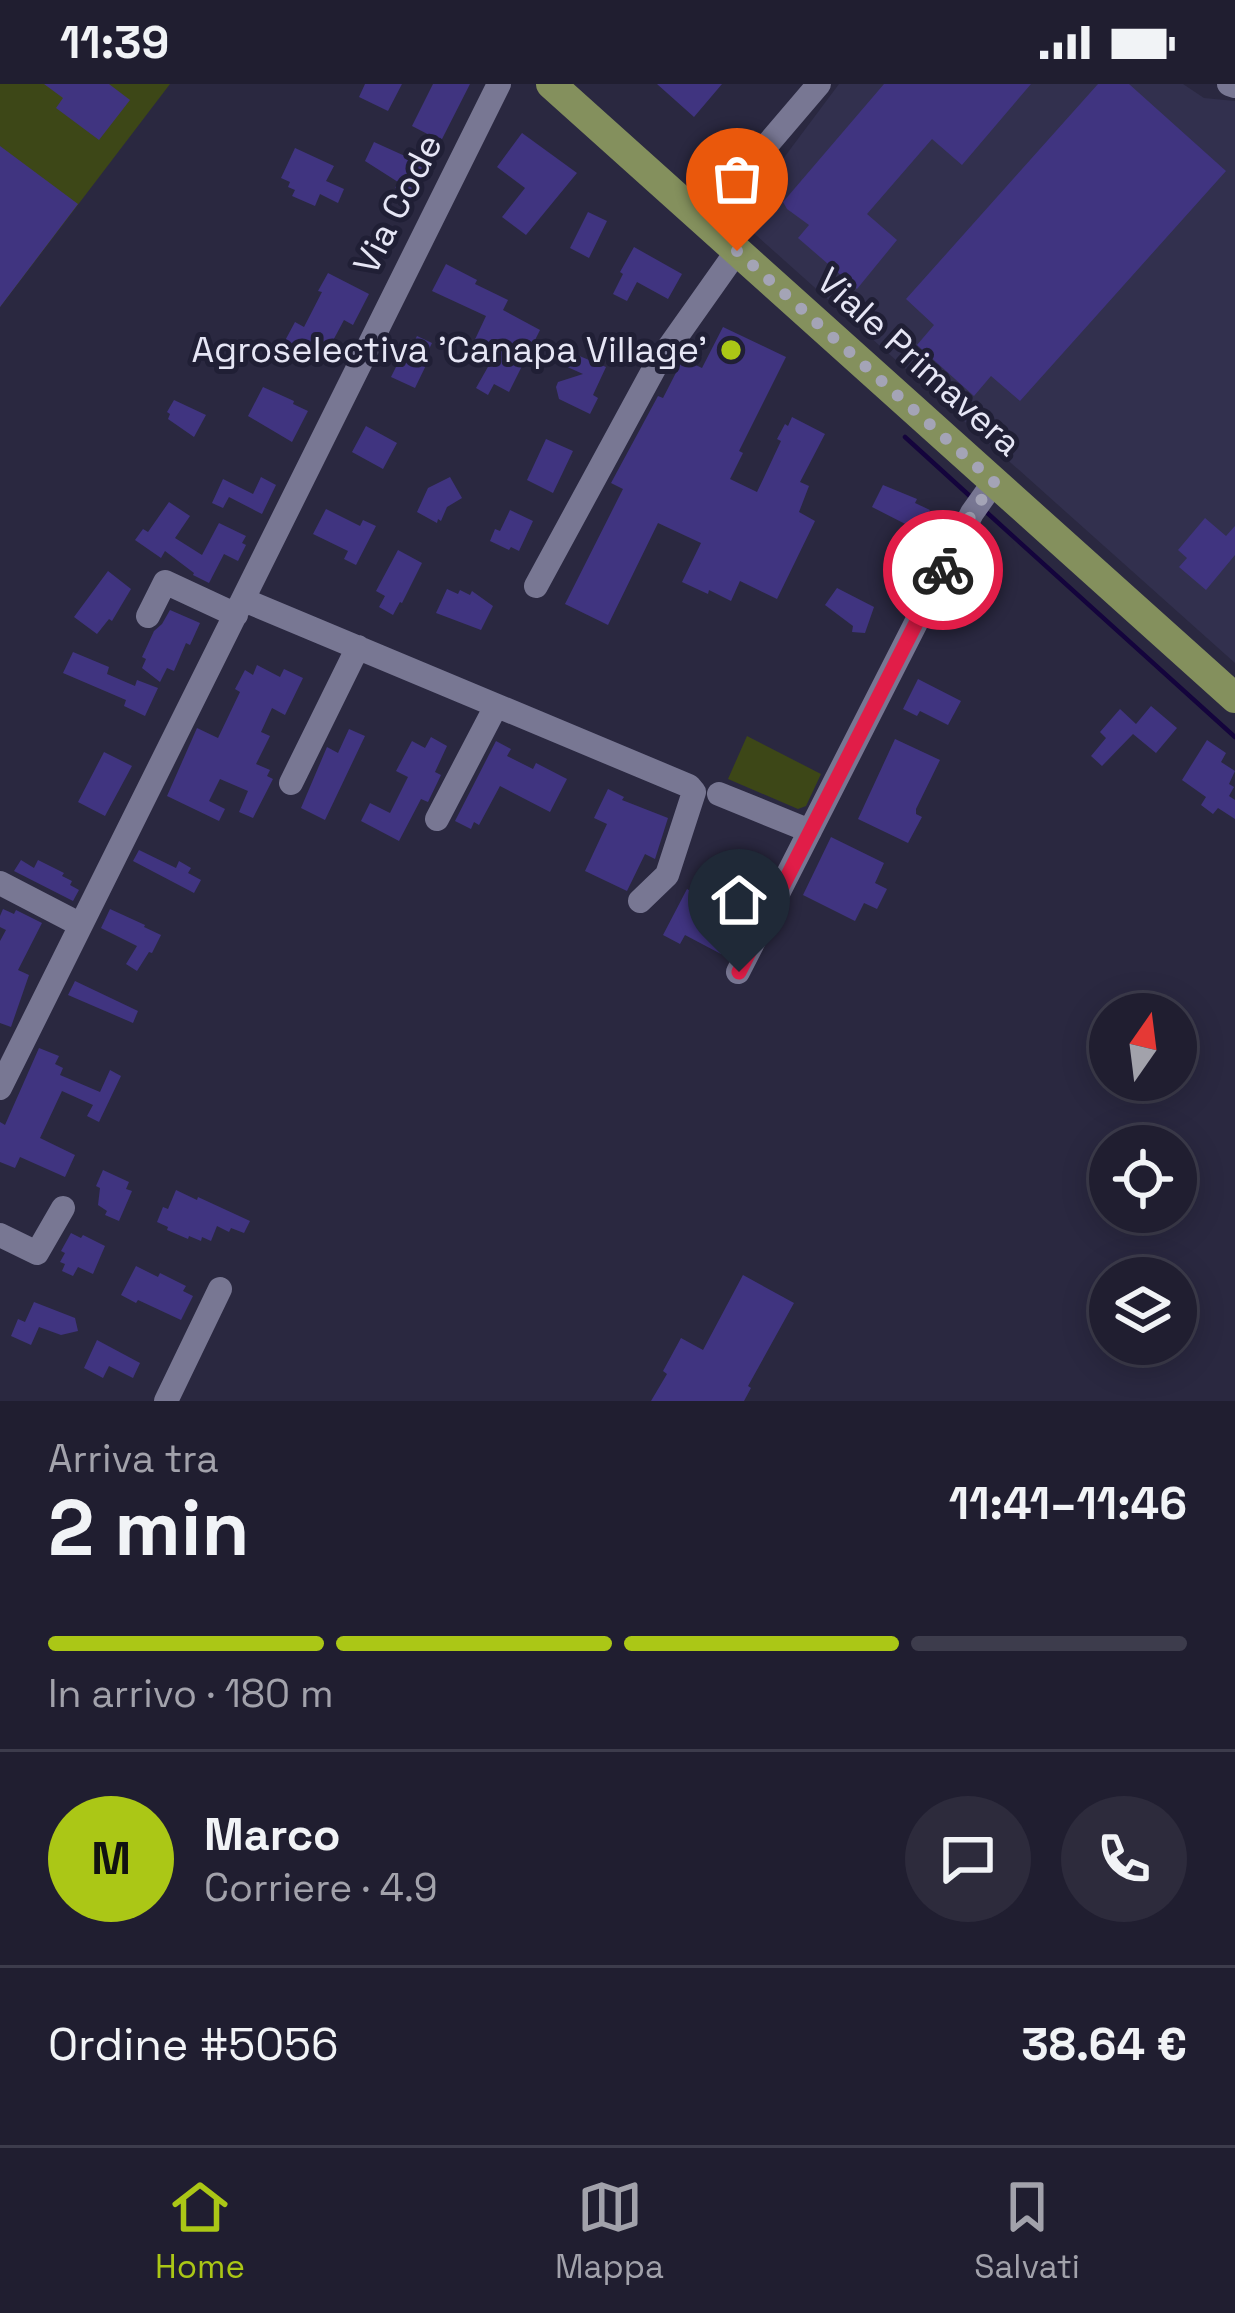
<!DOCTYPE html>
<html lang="it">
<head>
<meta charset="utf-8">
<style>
	:root { --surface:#201e30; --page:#2d2b3c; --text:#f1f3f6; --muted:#a2a2ab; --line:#3d3c4c; --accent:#abc716 }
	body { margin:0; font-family:"Space Grotesk",sans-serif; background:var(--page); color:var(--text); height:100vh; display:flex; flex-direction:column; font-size:45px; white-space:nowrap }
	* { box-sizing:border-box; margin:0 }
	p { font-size:39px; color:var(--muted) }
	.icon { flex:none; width:66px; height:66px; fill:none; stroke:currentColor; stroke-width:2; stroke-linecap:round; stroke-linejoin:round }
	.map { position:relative; height:1317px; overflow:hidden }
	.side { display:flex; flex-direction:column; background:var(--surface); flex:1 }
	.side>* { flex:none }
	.needle { width:78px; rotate:14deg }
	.controls { position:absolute; left:1089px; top:909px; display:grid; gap:24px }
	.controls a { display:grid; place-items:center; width:108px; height:108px; border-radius:50%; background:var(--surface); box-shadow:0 6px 30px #0003,0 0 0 3px var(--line); font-size:60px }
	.pin { position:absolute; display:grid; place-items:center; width:102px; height:102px; color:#fff; margin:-123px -51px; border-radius:50% 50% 50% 0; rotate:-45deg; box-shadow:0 0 12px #0007 }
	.pin .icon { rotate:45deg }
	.courier { position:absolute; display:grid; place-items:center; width:120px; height:120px; margin:-60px; border:9px solid #e11d48; border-radius:50%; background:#fff; color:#222; box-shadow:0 3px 15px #0007 }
	.overview em { font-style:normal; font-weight:600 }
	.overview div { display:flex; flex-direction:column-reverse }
	.overview { display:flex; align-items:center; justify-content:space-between; height:204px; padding:0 48px }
	h1 { font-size:78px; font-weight:600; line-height:90px }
	.bar { display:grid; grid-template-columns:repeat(4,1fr); gap:18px 12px; align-content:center; height:144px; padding:0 48px }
	.bar i { height:15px; border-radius:9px; background:var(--line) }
	.bar .on { background:var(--accent) }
	.bar p { grid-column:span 4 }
	.line { display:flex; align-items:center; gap:30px; padding:0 48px; border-top:3px solid var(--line) }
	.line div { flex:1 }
	.round { display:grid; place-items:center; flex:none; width:126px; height:126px; border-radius:63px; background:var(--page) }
	.status { display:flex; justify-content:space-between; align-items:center; height:84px; padding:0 60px; background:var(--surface); direction:ltr }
	.status svg { height:33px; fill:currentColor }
	.menu { display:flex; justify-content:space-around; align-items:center; height:168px; border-top:3px solid var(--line); background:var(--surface); font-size:33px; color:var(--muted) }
	.menu a { display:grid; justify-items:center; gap:6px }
	.menu .on { color:var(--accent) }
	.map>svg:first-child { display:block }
	.built { fill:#32304e }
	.green { fill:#3d4717 }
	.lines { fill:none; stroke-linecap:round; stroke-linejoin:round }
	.stream { stroke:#14043c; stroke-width:4.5 }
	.building { fill:#403480 }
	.minor { stroke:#787793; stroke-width:24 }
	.major { stroke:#84905d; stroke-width:30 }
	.done { stroke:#a4a4b6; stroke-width:12; stroke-dasharray:0 21.6 }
	.route { stroke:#e11d48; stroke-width:15 }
	.poi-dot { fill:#abc716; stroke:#201f35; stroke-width:4.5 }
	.labels { text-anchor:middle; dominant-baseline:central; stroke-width:10; stroke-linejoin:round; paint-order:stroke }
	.street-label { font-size:36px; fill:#e6e6f5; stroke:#201f35 }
	.poi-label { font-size:36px; fill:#e6e6f5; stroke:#201f35; text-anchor:end }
</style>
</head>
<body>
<div class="status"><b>11:39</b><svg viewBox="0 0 49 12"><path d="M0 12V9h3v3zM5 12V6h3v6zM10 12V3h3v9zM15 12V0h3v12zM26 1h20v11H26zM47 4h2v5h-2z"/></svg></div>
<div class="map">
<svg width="1235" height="1317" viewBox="0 0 1235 1317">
	<rect width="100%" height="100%" fill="#2a2840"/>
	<!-- built -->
	<path class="built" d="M 839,0 L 1183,0 L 1204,14 L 1235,17 L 1235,579 L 738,135 Z"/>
	<!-- green -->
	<path class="green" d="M 0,0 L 170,0 L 0,223 Z
		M 747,652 L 821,690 L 806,722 L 798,725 L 728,695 Z"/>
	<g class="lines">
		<!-- stream -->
		<path class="stream" d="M 905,353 L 972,414
			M 984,426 L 1235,653"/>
	</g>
	<!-- building -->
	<path class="building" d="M 44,0 L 109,0 L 130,16 L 99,56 L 56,24 L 63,14 Z
		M 365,0 L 402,0 L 388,27 L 359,13 Z
		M 433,0 L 470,0 L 441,57 L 412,42 Z
		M 657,0 L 722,0 L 694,33 Z
		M 884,0 L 1031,0 L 962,81 L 932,55 L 867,130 L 897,156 L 857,205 L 798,154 L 809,141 L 787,125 L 783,118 Z
		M 1098,0 L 1129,0 L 1226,87 L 1020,317 L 991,292 L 974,312 L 917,261 L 934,241 L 906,215 Z
		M 522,49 L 577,89 L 526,151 L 502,133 L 525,104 L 497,83 Z
		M 374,58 L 427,82 L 414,112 L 395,104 L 398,98 L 365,77 Z
		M 0,62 L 78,120 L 0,223 Z
		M 295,64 L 334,82 L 326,97 L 344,105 L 338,119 L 320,110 L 315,122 L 292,112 L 295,106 L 288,103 L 290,98 L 281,94 Z
		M 588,128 L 607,137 L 589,174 L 570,164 Z
		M 634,163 L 682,190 L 668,215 L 637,198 L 627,217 L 613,210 L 623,190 L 620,188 Z
		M 446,180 L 477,196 L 475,200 L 508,216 L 503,226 L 540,246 L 509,308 L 494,300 L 488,311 L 476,304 L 493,274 L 471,264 L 486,232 L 432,207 Z
		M 328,189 L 369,210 L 353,241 L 344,236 L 321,279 L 301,269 L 293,278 L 279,271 L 280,266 L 295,238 L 304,243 L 322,208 L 318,207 Z
		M 723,243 L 786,273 L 739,367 L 743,369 L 730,395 L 757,408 L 781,357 L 777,355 L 785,340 L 788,342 L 792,333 L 825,350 L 800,398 L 809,402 L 799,428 L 815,437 L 777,515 L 740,497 L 731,517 L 709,506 L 708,510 L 682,498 L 701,459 L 658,439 L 608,541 L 565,520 L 623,405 L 611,399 L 658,312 L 663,314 L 683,275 L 702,284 Z
		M 417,252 L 432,259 L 426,271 L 430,273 L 415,304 L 391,293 L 407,261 L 411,264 Z
		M 560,264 L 606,283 L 593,311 L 598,314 L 590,330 L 559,315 L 556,303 L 558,298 L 583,290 L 554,277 Z
		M 263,303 L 294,317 L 293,320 L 308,327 L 292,358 L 248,332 Z
		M 174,316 L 206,331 L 194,353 L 168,335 L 170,330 L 167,328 Z
		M 366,342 L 397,359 L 383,385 L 352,368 Z
		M 546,355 L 573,367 L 553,409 L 527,396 Z
		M 261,393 L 276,401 L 262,430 L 229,413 L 223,424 L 212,419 L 223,395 L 253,410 Z
		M 450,393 L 462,414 L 447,423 L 441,437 L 438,435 L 437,439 L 417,428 L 428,404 Z
		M 883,401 L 917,415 L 915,419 L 930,426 L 919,447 L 872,423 Z
		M 169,418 L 190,432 L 175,454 L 202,471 L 219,439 L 246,452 L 242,459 L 246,461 L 238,477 L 224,470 L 209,499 L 193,491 L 194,489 L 165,467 L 161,474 L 135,456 L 143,445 L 148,448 Z
		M 326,425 L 360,442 L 363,436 L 376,442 L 356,481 L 344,475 L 348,467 L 313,450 Z
		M 510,426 L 533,437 L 519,467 L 511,463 L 509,466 L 490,457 L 495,445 L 500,447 Z
		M 1205,434 L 1226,452 L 1235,442 L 1235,471 L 1206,506 L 1179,483 L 1187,474 L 1178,466 Z
		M 398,466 L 422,479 L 402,519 L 400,518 L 393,531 L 379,523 L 385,512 L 376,507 Z
		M 108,487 L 131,505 L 112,537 L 109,535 L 97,550 L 74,533 Z
		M 837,504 L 874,523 L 865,549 L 852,548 L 853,542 L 825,521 Z
		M 447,505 L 458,510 L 460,506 L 470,511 L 472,507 L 493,522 L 481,546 L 436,529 Z
		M 170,526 L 200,539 L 190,561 L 186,559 L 174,587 L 167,584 L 160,598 L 142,584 L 146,575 L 142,573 L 154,547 L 162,540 Z
		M 73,568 L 109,583 L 107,590 L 135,602 L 137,596 L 158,604 L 145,632 L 124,622 L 126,616 L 63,589 Z
		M 257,581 L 280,593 L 284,585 L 303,594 L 285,631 L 272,624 L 261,648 L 270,652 L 256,680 L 270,686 L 267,692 L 273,695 L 253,734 L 239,728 L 248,707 L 220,695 L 209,717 L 225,725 L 219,737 L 167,712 L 197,644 L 218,654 L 240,608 L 235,605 L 245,586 L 253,591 Z
		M 918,595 L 961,617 L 948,641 L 920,627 L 917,632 L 903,625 Z
		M 1151,622 L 1177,644 L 1156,669 L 1133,650 L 1102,682 L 1091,672 L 1106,654 L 1100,648 L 1120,625 L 1136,640 Z
		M 349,645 L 365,652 L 325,736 L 301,724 L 327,663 L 338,669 Z
		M 431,653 L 447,662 L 435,688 L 441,691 L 428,718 L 421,715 L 399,757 L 361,737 L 370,719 L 390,729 L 408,693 L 396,687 L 412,657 L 425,664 Z
		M 895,655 L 940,676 L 916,725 L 916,730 L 922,733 L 908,759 L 858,735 Z
		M 1207,656 L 1226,669 L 1221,678 L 1235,687 L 1229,700 L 1234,703 L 1229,712 L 1235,716 L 1235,735 L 1218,724 L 1213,730 L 1201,721 L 1206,713 L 1182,696 Z
		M 496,657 L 511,665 L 507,672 L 533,685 L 536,679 L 567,695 L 550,728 L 500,702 L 479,741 L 474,738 L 471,745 L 455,737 Z
		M 104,668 L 132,682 L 105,732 L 78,718 Z
		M 608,705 L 624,713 L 622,716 L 668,734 L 655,775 L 645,770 L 627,807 L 585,787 L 607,740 L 594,734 Z
		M 831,753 L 884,779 L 875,799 L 887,805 L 877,825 L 864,819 L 855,837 L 803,811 Z
		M 139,766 L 176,784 L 179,777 L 191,784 L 188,789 L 201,796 L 194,809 L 133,777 Z
		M 21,776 L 34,784 L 38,776 L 64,789 L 62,792 L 72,797 L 70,801 L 79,806 L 73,817 L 14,787 Z
		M 687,805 L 703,814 L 701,818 L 738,836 L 721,870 L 685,851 L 680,860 L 663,851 Z
		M 3,825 L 14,830 L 16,826 L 42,839 L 18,886 L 29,891 L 11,943 L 0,939 L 0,857 L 6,846 L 0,843 L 0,832 Z
		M 110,825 L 145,841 L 144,843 L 161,851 L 152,869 L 149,868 L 137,887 L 126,880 L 137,862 L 101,844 Z
		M 75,897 L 138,927 L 133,939 L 68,911 Z
		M 39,964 L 59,972 L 55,980 L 63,984 L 60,991 L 100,1008 L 110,986 L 121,992 L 99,1038 L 87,1032 L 93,1021 L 62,1007 L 40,1054 L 75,1071 L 65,1093 L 20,1073 L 15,1084 L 0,1078 L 0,1038 L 5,1041 Z
		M 103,1086 L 129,1098 L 126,1105 L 132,1107 L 119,1137 L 105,1131 L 107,1127 L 98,1121 L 100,1104 L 96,1102 Z
		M 176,1106 L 197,1116 L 198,1113 L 250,1137 L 244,1149 L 231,1144 L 229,1148 L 217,1142 L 211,1157 L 202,1153 L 201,1157 L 189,1152 L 188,1155 L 167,1146 L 168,1143 L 157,1138 L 163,1123 L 168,1125 Z
		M 71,1149 L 81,1154 L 83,1151 L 105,1162 L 93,1190 L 78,1183 L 73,1192 L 62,1187 L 65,1180 L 60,1178 L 65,1169 L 61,1167 Z
		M 136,1182 L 158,1193 L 160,1189 L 186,1202 L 183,1207 L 193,1212 L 181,1236 L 138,1216 L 136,1219 L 121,1211 Z
		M 743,1191 L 794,1219 L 748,1302 L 751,1304 L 744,1317 L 651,1317 L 667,1290 L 663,1287 L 681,1254 L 703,1266 Z
		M 34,1218 L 75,1234 L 78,1247 L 61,1251 L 39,1243 L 31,1261 L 11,1252 L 18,1235 L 25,1238 Z
		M 97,1256 L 140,1279 L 133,1294 L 109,1282 L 103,1294 L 84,1284 Z"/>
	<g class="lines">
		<!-- minor -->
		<path class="minor" d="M 1229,0 L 1235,2
			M 702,137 L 819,0
			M 536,502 L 655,283 L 737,167
			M 244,516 L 689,702 L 694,708 L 667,791 L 640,817
			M 148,532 L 165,498 L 236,531
			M 291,699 L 358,563
			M 719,710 L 810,747
			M 437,735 L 496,622
			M 0,799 L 81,841
			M 738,888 L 972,429 L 994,398
			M 0,1004 L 499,0
			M 0,1151 L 37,1169 L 63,1124
			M 166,1317 L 220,1205"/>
		<!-- major -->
		<path class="major" d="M 551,0 L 1235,614"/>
	</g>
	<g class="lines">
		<!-- done -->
		<path class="done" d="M 737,167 L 994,398 L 972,429 L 943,486"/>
		<!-- route -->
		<path class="route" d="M 739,888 L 943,486"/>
	</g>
	<!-- markers -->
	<circle class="poi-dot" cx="731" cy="266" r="12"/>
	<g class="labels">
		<!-- street labels -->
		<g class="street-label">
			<text transform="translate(398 120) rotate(-63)">Via Code</text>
			<text transform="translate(919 278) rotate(42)">Viale Primavera</text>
		</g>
		<!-- poi labels -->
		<g class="poi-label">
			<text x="707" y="266">Agroselectiva 'Canapa Village'</text>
		</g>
	</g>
</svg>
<div class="controls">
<a><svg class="needle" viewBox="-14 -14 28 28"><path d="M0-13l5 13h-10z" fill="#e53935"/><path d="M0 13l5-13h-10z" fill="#a2a2ab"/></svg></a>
<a><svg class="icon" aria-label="locate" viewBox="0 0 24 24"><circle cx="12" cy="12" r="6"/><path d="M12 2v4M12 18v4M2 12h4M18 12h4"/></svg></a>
<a><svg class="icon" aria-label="layers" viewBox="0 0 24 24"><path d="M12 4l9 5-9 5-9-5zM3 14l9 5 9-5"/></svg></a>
</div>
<div class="pin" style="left:737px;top:167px;background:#ea580c"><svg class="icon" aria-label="bag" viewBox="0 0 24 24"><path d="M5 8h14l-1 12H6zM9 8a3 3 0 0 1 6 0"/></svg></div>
<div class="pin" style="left:739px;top:888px;background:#1f2937"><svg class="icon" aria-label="home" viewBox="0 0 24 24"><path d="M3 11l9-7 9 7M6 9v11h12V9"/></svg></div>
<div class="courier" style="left:943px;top:486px"><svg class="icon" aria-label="bike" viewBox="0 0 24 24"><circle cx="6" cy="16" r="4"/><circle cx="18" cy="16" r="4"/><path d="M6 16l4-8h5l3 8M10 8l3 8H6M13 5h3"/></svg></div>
</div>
<section class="side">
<div class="overview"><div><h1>2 min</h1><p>Arriva tra</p></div><em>11:41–11:46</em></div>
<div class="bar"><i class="on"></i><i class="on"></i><i class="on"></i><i></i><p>In arrivo · 180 m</p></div>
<div class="line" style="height:216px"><b class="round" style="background:var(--accent);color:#111">M</b><div><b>Marco</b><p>Corriere · 4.9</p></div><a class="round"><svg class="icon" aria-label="chat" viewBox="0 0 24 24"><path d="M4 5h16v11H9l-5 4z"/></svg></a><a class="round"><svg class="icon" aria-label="phone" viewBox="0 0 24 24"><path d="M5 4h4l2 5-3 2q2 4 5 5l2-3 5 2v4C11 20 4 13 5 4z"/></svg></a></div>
<div class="line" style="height:156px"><div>Ordine #5056</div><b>38.64 €</b></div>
</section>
<nav class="menu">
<a class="on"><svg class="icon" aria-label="home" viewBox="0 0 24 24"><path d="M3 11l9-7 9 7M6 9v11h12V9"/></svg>Home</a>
<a><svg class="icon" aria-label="map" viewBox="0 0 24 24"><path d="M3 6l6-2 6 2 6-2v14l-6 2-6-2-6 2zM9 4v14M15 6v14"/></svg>Mappa</a>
<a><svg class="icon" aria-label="saved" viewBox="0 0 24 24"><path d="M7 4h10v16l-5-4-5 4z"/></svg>Salvati</a>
</nav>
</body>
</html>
